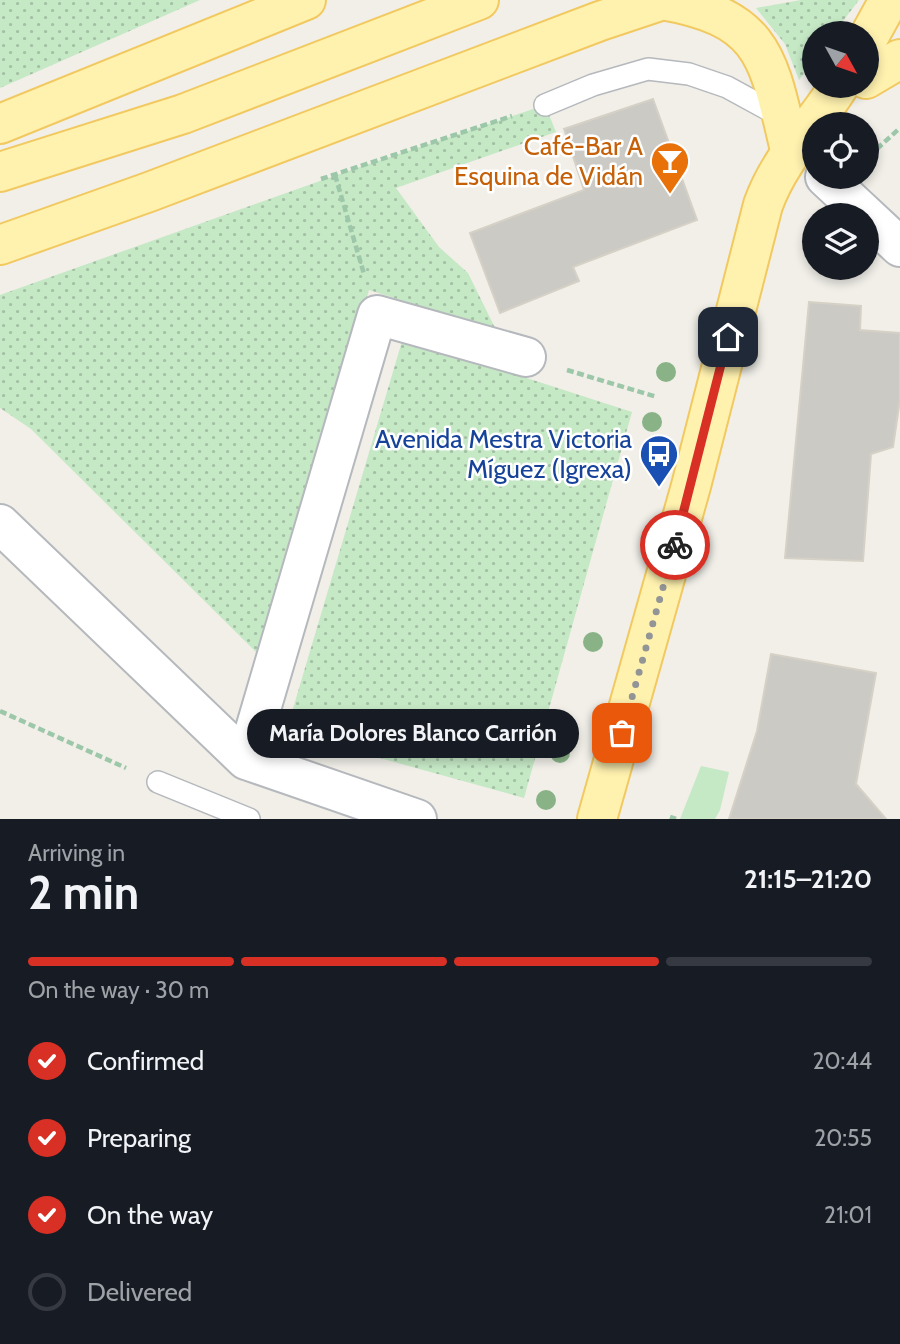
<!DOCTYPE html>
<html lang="en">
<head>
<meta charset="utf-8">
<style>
	:root { --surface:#171b24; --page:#242831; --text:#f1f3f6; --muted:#9ea1a6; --line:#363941; --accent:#d93025 }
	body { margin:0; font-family:Cabin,sans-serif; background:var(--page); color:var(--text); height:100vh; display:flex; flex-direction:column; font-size:26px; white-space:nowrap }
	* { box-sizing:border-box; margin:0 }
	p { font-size:23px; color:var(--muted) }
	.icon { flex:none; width:38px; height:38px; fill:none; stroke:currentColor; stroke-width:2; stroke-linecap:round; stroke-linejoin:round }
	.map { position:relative; height:819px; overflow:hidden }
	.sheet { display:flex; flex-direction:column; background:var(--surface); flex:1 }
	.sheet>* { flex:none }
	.needle { width:46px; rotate:130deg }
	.buttons { position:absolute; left:802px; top:21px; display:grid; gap:14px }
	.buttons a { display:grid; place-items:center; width:77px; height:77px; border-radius:50%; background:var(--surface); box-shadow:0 4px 10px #0003; font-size:35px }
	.pin { position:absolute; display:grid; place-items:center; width:60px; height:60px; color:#fff; margin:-30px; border-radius:14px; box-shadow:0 4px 10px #0006 }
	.courier { position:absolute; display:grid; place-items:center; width:70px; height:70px; margin:-35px; border:5px solid #d93025; border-radius:50%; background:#fff; color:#222; box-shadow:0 2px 9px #0007 }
	.bubble { position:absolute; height:49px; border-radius:24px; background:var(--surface); box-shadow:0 4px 10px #0003; font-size:23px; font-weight:700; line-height:49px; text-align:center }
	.summary em { font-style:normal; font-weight:700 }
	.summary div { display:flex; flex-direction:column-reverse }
	.summary { display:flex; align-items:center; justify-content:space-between; height:119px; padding:0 28px }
	h1 { font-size:46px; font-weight:700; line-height:52px }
	.bar { display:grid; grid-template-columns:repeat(4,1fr); gap:10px 7px; align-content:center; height:84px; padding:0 28px }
	.bar i { height:9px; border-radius:5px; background:var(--line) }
	.bar .selected { background:var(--accent) }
	.bar p { grid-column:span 4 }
	ol { padding:0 28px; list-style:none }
	li { display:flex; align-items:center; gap:21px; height:77px }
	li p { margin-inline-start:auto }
	li .icon { padding:7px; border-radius:50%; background:var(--accent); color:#fff; stroke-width:4 }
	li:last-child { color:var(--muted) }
	li i { width:38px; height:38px; border:4px solid var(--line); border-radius:50% }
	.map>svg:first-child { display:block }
	.grass { fill:url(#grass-dots) }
	.green { fill:#c5e8c5 }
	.building { fill:#cccac5; stroke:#d6d1c6; stroke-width:2 }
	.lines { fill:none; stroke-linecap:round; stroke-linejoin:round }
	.lane-casing { stroke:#b5b8bc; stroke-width:24 }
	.street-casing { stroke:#b5b8bc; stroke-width:42 }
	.primary-casing { stroke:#f2c960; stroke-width:42 }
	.path { stroke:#9cc7a9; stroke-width:4.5; stroke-dasharray:7 3.5; stroke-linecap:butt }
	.lane { stroke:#fff; stroke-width:21 }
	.street { stroke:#fff; stroke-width:38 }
	.primary { stroke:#fff2af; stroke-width:38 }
	.tree { fill:#89b387 }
	.done { stroke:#929495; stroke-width:7; stroke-dasharray:0 12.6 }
	.route { stroke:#d93025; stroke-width:9 }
	.labels { text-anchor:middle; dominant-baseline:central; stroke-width:5; stroke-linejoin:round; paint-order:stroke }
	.food-label { font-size:26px; fill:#c56008; stroke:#fff; text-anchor:end }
	.transit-label { font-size:26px; fill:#164399; stroke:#fff; text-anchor:end }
</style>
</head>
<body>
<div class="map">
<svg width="900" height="819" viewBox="0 0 900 819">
	<defs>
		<pattern id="grass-dots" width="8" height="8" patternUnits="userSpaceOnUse" patternTransform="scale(1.75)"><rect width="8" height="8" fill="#c5e8c5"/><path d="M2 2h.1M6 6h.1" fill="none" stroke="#a3c0a4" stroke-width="1.8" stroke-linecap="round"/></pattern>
	</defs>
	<rect width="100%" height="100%" fill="#f1efe8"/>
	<!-- grass -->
	<path class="grass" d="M 0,0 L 200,0 L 0,88 Z
		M 801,0 L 859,0 L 834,33 L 814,33 L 814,61 L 799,80 L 785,44 L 756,8 Z
		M 545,105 L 556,132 L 396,188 L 439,247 L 468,273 L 496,330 L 369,290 L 261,657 L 31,429 L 0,408 L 0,295 L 348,171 Z
		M 403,338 L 632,412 L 524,798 L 286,732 Z"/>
	<!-- green -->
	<path class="green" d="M 701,766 L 729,772 L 720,810 L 715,819 L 680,819 Z"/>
	<!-- building -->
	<path class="building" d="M 653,99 L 697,220 L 573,267 L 579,281 L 500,313 L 470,233 L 584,190 L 564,129 Z
		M 809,302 L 861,306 L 860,330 L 900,333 L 900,400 L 893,447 L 871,454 L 863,561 L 785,558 Z
		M 771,654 L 876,673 L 856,784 L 886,819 L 729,819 L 757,731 Z"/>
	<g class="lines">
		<!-- lane casing -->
		<g class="lane-casing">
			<path id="lane" d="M 545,105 L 593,85 L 648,69 L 689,74 L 727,87 L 782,117
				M 158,782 L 249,819"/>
		</g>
		<!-- street casing -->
		<g class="street-casing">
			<path id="street" d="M 825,177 L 900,247
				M 0,524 L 246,760 L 417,819
				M 246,760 L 377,315 L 526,357"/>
		</g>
		<!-- primary casing -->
		<g class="primary-casing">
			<path id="primary" d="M 662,0 C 766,18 768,58 790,150
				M 866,42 L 889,0
				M 866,79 L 900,59
				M 0,124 L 306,0
				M 0,172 L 183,114 L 479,0
				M 0,245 L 149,192 L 600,21 L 663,0
				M 597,819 L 691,486 L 763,205 C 780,158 813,127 839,86"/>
		</g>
		<!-- path -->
		<path class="path" d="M 869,156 L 900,128
			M 335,175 L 364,274
			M 321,179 L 512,116
			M 567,370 L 657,397
			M 0,711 L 126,768
			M 670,817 L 676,819"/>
		<!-- lane -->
		<use href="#lane" class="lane"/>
		<!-- street -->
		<use href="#street" class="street"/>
		<!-- primary -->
		<use href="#primary" class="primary"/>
	</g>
	<!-- trees -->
	<g class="tree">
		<circle cx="666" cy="372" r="10"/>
		<circle cx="652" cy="422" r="10"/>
		<circle cx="593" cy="642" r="10"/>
		<circle cx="560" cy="753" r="10"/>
		<circle cx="546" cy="800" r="10"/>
	</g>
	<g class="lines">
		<!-- done -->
		<path class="done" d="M 622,733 L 675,545"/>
		<!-- route -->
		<path class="route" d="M 675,545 L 728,337"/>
	</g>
	<!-- icons -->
	<defs>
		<g id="bar-pin" transform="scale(2.0125)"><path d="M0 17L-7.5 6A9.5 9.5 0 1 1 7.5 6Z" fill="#e8710a" stroke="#fff"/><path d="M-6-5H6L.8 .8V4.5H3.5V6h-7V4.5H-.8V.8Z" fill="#fff"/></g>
		<g id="bus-pin" transform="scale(2.0125)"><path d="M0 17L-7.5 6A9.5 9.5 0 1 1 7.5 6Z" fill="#1a4fb4" stroke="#fff"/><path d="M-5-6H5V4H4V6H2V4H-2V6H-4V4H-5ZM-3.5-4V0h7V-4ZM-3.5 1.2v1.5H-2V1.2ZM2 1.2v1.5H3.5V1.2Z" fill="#fff"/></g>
	</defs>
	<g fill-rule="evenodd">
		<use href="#bar-pin" x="670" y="161"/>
		<use href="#bus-pin" x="659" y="454"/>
	</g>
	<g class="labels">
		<!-- food labels -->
		<g class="food-label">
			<text x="643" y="146">Café-Bar A<tspan x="643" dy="30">Esquina de Vidán</tspan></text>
		</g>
		<!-- transit labels -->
		<g class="transit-label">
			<text x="632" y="439">Avenida Mestra Victoria<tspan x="632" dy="30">Míguez (Igrexa)</tspan></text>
		</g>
	</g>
</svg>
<div class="buttons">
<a><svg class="needle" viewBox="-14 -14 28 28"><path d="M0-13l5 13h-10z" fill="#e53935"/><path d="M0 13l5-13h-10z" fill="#9ea1a6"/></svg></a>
<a><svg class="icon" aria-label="locate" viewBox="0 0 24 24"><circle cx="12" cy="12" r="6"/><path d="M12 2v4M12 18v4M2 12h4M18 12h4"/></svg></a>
<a><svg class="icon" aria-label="layers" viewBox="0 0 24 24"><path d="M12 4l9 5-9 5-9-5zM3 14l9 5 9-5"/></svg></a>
</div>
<div class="pin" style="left:622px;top:733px;background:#ea580c"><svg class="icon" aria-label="bag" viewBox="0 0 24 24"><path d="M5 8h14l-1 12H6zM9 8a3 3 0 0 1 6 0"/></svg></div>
<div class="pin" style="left:728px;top:337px;background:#1f2937"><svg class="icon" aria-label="home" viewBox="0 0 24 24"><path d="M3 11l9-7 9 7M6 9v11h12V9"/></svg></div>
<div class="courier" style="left:675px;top:545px"><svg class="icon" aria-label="bike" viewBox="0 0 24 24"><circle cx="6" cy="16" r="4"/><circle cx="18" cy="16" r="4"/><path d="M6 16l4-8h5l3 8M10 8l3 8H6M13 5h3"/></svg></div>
<div class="bubble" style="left:247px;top:709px;width:332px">María Dolores Blanco Carrión</div>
</div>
<section class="sheet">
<div class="summary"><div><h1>2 min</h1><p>Arriving in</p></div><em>21:15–21:20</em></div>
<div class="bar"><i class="selected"></i><i class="selected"></i><i class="selected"></i><i></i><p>On the way · 30 m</p></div>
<ol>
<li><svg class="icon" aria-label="check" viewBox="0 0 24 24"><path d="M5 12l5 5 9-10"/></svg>Confirmed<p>20:44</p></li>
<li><svg class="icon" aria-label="check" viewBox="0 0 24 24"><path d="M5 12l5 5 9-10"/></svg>Preparing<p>20:55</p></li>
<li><svg class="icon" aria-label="check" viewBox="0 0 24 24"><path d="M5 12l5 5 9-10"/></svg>On the way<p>21:01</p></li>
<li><i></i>Delivered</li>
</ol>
</section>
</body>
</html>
